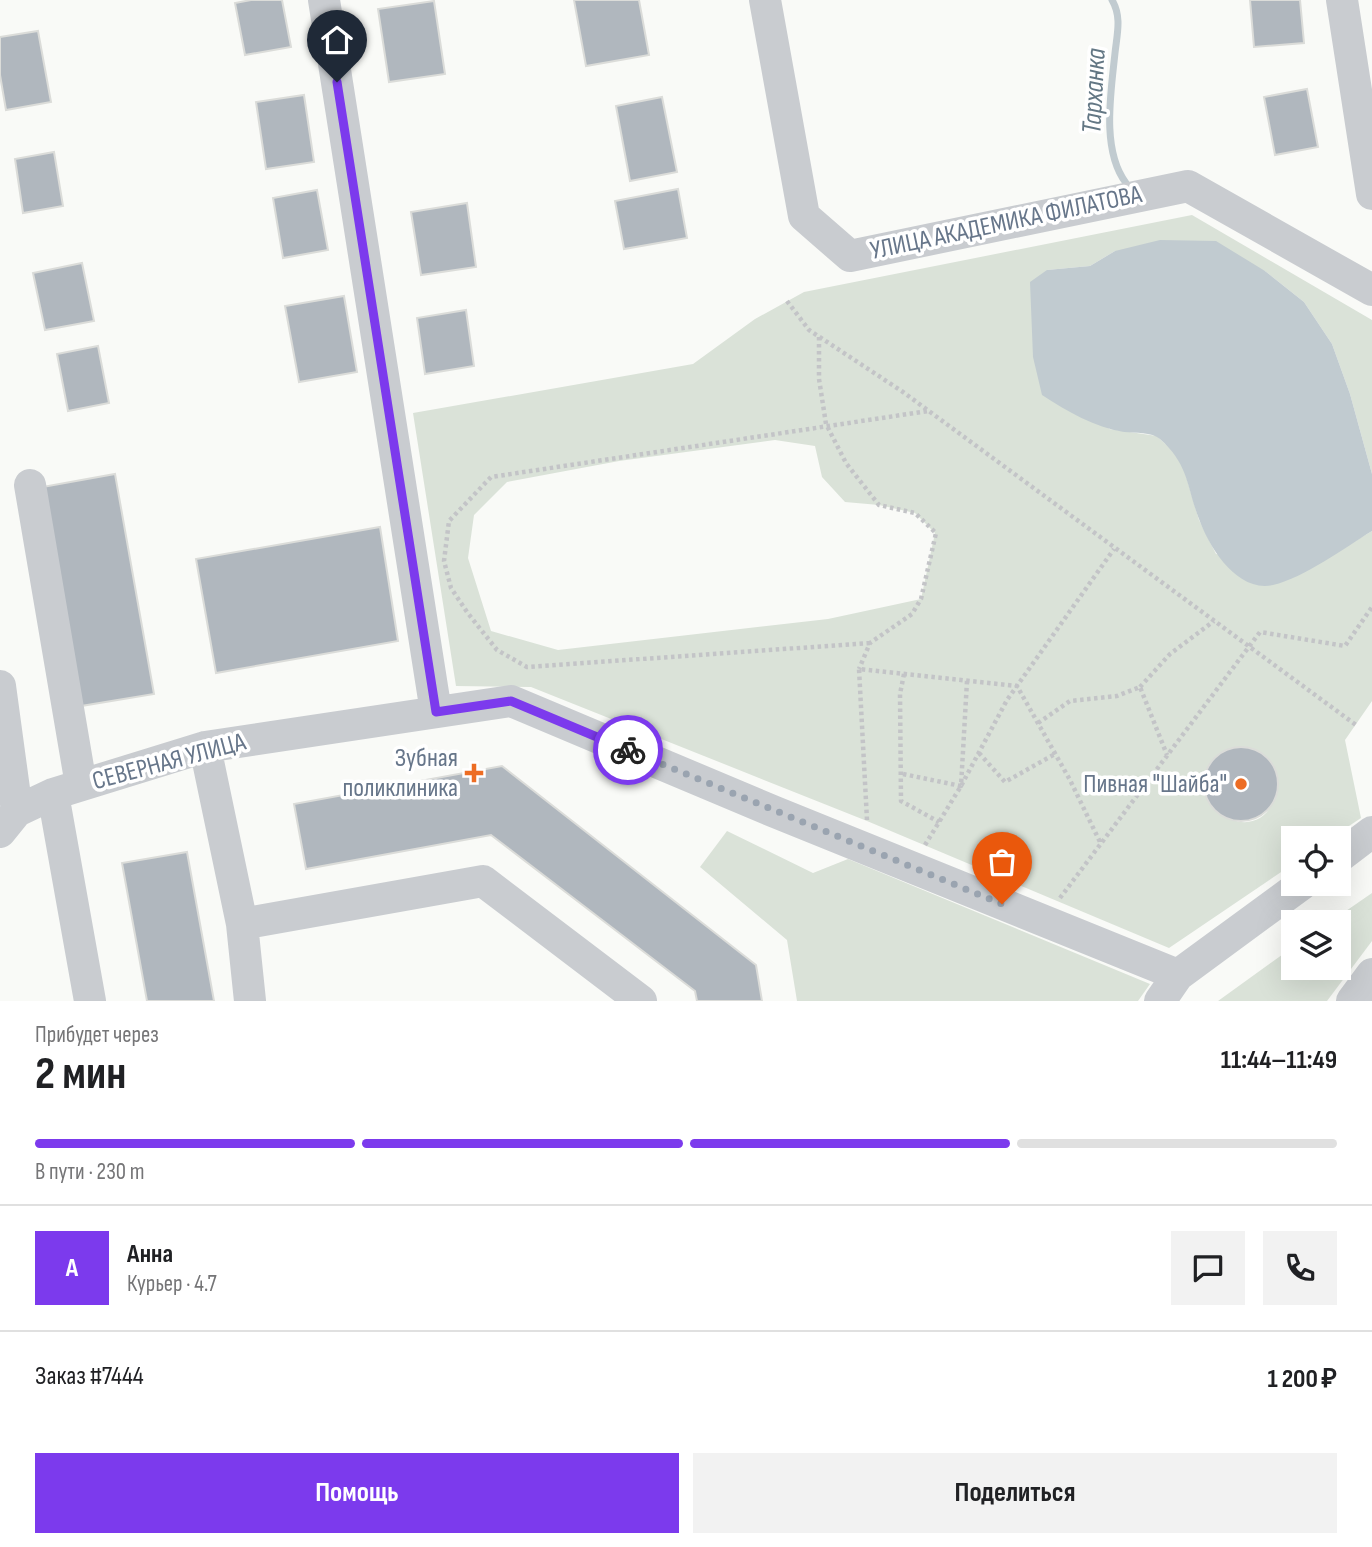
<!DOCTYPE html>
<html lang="ru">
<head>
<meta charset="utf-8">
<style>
	:root { --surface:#fff; --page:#f2f2f2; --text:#202124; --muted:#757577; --line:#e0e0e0; --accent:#7c3aed }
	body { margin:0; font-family:"Sofia Sans Condensed",sans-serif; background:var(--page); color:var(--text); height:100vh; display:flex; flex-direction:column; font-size:26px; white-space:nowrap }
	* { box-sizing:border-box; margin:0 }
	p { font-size:23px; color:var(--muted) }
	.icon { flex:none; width:38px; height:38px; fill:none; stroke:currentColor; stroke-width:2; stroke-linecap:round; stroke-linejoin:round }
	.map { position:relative; height:1001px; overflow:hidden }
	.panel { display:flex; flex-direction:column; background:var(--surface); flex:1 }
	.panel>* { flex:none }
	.fabs { position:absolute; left:1281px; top:826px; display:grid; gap:14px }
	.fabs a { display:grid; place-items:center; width:70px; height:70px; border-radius:0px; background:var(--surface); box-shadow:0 7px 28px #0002; font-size:35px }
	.pin { position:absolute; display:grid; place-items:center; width:60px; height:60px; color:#fff; margin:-72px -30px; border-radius:50% 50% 50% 0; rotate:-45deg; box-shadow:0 0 7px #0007 }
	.pin .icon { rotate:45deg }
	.courier { position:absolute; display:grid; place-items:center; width:70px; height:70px; margin:-35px; border:5px solid #7c3aed; border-radius:50%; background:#fff; color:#222; box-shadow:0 2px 9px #0007 }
	.head em { font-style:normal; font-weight:700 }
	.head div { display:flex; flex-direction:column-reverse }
	.head { display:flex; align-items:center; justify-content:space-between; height:119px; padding:0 35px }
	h1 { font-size:46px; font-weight:700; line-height:52px }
	.bar { display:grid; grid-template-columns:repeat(4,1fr); gap:10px 7px; align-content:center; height:84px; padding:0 35px }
	.bar i { height:9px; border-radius:5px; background:var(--line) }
	.bar .selected { background:var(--accent) }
	.bar p { grid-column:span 4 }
	.line { display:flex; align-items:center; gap:18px; padding:0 35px; border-top:2px solid var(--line) }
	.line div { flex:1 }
	.round { display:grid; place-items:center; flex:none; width:74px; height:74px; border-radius:0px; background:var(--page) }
	.button { display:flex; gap:14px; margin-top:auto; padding:14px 35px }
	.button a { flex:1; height:80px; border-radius:0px; background:var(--accent); color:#fff; font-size:28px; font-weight:700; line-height:80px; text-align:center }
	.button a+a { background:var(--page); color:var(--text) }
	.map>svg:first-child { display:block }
	.green { fill:#dae2d8; fill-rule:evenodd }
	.water { fill:#c1cbd0 }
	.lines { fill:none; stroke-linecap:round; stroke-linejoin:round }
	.stream { stroke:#c1cbd0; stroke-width:7 }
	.building { fill:#b0b7be; stroke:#dbdcd9; stroke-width:2 }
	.path { stroke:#c3c4c7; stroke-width:4.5; stroke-dasharray:3.5 3.5; stroke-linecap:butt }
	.minor { stroke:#c9ccd0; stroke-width:32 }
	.done { stroke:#9aa4b0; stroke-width:7; stroke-dasharray:0 12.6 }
	.route { stroke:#7c3aed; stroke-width:9 }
	.poi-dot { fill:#ed6d24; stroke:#fff; stroke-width:2.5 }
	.labels { text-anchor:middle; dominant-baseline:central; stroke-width:7; stroke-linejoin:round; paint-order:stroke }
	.street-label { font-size:26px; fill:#67768a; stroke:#fff }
	.poi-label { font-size:26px; fill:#67768a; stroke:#fff; text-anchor:end }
	.water-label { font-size:28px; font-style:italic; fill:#637784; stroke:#fff }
</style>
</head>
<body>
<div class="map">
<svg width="1372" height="1001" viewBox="0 0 1372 1001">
	<rect width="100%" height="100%" fill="#f9faf7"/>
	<!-- green -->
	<path class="green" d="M 1192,215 L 1372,320 L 1372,474 L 1350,394 L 1332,344 L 1304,302 L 1265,271 L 1115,251 L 1090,266 L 1047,270 L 1109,429 L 1157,436 L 1181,459 L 1199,520 L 1216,554 L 1310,568 L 1372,531 L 1372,701 L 1345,740 L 1361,818 L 1331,838 L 1293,838 L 1293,864 L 1169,948 L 867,821 L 531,687 L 456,686 L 413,413 L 693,364 L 755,319 L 804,292 ZM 775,440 L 815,446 L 822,477 L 845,502 L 879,505 L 915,513 L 935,533 L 921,599 L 828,619 L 558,650 L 491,631 L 468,558 L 474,515 L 507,482 L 619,461 ZM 1233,748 C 1261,748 1287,768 1274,800 C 1249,861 1156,780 1233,748 Z
		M 727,831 L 813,873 L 848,859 L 1150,984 L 1138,1001 L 797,1001 L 787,940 L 700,867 Z
		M 1372,893 L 1372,941 L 1327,1001 L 1218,1001 L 1293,947 L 1293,968 L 1339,968 L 1339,922 L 1330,922 Z"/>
	<!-- water -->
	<path class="water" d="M 1160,240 L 1216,241 L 1265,271 L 1304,302 L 1332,344 L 1350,394 L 1372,474 L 1372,531 C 1344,548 1304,578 1273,585 C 1237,593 1209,547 1199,519 C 1186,485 1189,465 1160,439 C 1152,432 1135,433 1124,432 C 1094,427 1068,412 1042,395 L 1033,357 L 1030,282 L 1047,270 L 1090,266 L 1115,251 Z"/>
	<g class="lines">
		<!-- stream -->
		<path class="stream" d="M 1112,0 C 1122,17 1117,34 1115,53 C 1111,92 1101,150 1126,183"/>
	</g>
	<!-- building -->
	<path class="building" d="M 251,0 L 282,0 L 291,47 L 245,55 L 235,3 Z
		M 574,0 L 639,0 L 649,55 L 586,66 Z
		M 1250,0 L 1300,0 L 1304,43 L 1254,47 Z
		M 434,1 L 445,74 L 389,82 L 378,9 Z
		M 38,31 L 51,102 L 6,110 L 0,75 L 0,37 Z
		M 1307,89 L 1318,147 L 1275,155 L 1264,97 Z
		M 304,95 L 314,162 L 266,169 L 256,102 Z
		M 662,97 L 677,172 L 630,181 L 616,106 Z
		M 54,152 L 63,206 L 23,213 L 15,159 Z
		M 678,189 L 687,238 L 624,249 L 615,201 Z
		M 317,190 L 328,250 L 283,258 L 273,198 Z
		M 467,203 L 476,267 L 421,275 L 411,212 Z
		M 82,263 L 94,321 L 45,330 L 33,273 Z
		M 344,296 L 357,372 L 299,382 L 285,306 Z
		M 466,310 L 474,366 L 425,374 L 417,318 Z
		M 98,346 L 109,403 L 68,411 L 57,354 Z
		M 115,474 L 154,694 L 75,707 L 37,488 Z
		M 380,527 L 398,641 L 216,673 L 196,559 Z
		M1204 784a37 37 0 1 1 74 0a37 37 0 1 1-74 0Z
		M 502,766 L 756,965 L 762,1001 L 697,1001 L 695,991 L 491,835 L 306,869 L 294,804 Z
		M 187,852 L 214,1001 L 147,1001 L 122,863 Z"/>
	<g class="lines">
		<!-- path -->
		<path class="path" d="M 787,301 L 809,330 L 903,392 L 1356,725
			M 819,337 L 819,379 L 826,424 L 846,463 L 879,505 L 915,513 L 936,533 L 921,599 L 912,614 L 870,643 L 859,669
			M 870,643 L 527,667 L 497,650 L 467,612 L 451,588 L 444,561 L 449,521 L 491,477 L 928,411
			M 904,674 L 900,694 L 901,801 L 939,822
			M 1140,687 L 1170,654 L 1214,621
			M 1038,723 L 1070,701 L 1117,696 L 1140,687 L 1167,755
			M 979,753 L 1005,782 L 1055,754
			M 903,774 L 961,786 L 967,681
			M 867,820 L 859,669 L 1017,686 L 1070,780 L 1101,844
			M 925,845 L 961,786 L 1007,700 L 1114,549
			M 1060,898 L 1260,632 L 1345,646 L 1372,607"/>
		<!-- minor -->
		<path class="minor" d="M 324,0 L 436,712
			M 765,0 L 804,216 L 850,256 L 1188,186 L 1372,290
			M 1342,0 L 1372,194
			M 30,485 L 81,785
			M 0,686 L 17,811
			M 205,747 L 242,924 L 250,1001
			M 53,794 L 90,1001
			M 0,832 L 17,811 L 53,794 L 205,747 L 511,701 L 775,812 L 1178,975
			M 1339,857 L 1372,832
			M 242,924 L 483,881 L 641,1001
			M 1160,1001 L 1178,975 L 1302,884
			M 1352,1001 L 1372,974"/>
	</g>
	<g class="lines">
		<!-- done -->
		<path class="done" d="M 628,750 L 1002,904"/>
		<!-- route -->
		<path class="route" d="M 337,82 L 436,712 L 511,701 L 628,750"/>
	</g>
	<!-- markers -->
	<g class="poi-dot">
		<path d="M470.5 762.5h7v7h7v7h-7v7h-7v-7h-7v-7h7z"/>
		<circle cx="1241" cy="784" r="7"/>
	</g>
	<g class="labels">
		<!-- street labels -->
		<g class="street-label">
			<text transform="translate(1006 223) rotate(-12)">УЛИЦА АКАДЕМИКА ФИЛАТОВА</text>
			<text transform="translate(169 762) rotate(-15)">СЕВЕРНАЯ УЛИЦА</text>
		</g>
		<!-- poi labels -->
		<g class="poi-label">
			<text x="458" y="758">Зубная<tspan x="458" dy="30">поликлиника</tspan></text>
			<text x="1227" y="784">Пивная "Шайба"</text>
		</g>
		<!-- water labels -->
		<g class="water-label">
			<text transform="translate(1094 91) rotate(-87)">Тарханка</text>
		</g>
	</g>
</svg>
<div class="fabs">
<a><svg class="icon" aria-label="locate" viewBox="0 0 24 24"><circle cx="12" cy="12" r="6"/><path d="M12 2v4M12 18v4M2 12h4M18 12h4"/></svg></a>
<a><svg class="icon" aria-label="layers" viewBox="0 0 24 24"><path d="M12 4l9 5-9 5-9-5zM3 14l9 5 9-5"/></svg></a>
</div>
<div class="pin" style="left:1002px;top:904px;background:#ea580c"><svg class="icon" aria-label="bag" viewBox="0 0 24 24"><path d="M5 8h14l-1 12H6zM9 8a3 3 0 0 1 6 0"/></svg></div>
<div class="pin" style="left:337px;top:82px;background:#1f2937"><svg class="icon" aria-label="home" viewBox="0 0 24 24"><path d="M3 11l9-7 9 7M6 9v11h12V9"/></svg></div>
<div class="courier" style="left:628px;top:750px"><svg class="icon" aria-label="bike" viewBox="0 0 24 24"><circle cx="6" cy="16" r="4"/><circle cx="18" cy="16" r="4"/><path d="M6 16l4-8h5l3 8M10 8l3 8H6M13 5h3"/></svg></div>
</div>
<section class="panel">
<div class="head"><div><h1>2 мин</h1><p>Прибудет через</p></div><em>11:44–11:49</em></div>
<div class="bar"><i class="selected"></i><i class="selected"></i><i class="selected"></i><i></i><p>В пути · 230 m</p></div>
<div class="line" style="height:126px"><b class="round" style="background:var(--accent);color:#fff">А</b><div><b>Анна</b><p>Курьер · 4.7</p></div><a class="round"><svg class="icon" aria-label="chat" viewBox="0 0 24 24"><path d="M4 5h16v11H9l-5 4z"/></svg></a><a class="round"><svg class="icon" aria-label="phone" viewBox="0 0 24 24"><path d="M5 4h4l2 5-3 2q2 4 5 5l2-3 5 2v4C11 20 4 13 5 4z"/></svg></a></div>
<div class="line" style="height:91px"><div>Заказ #7444</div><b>1 200 ₽</b></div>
<div class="button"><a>Помощь</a><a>Поделиться</a></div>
</section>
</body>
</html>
